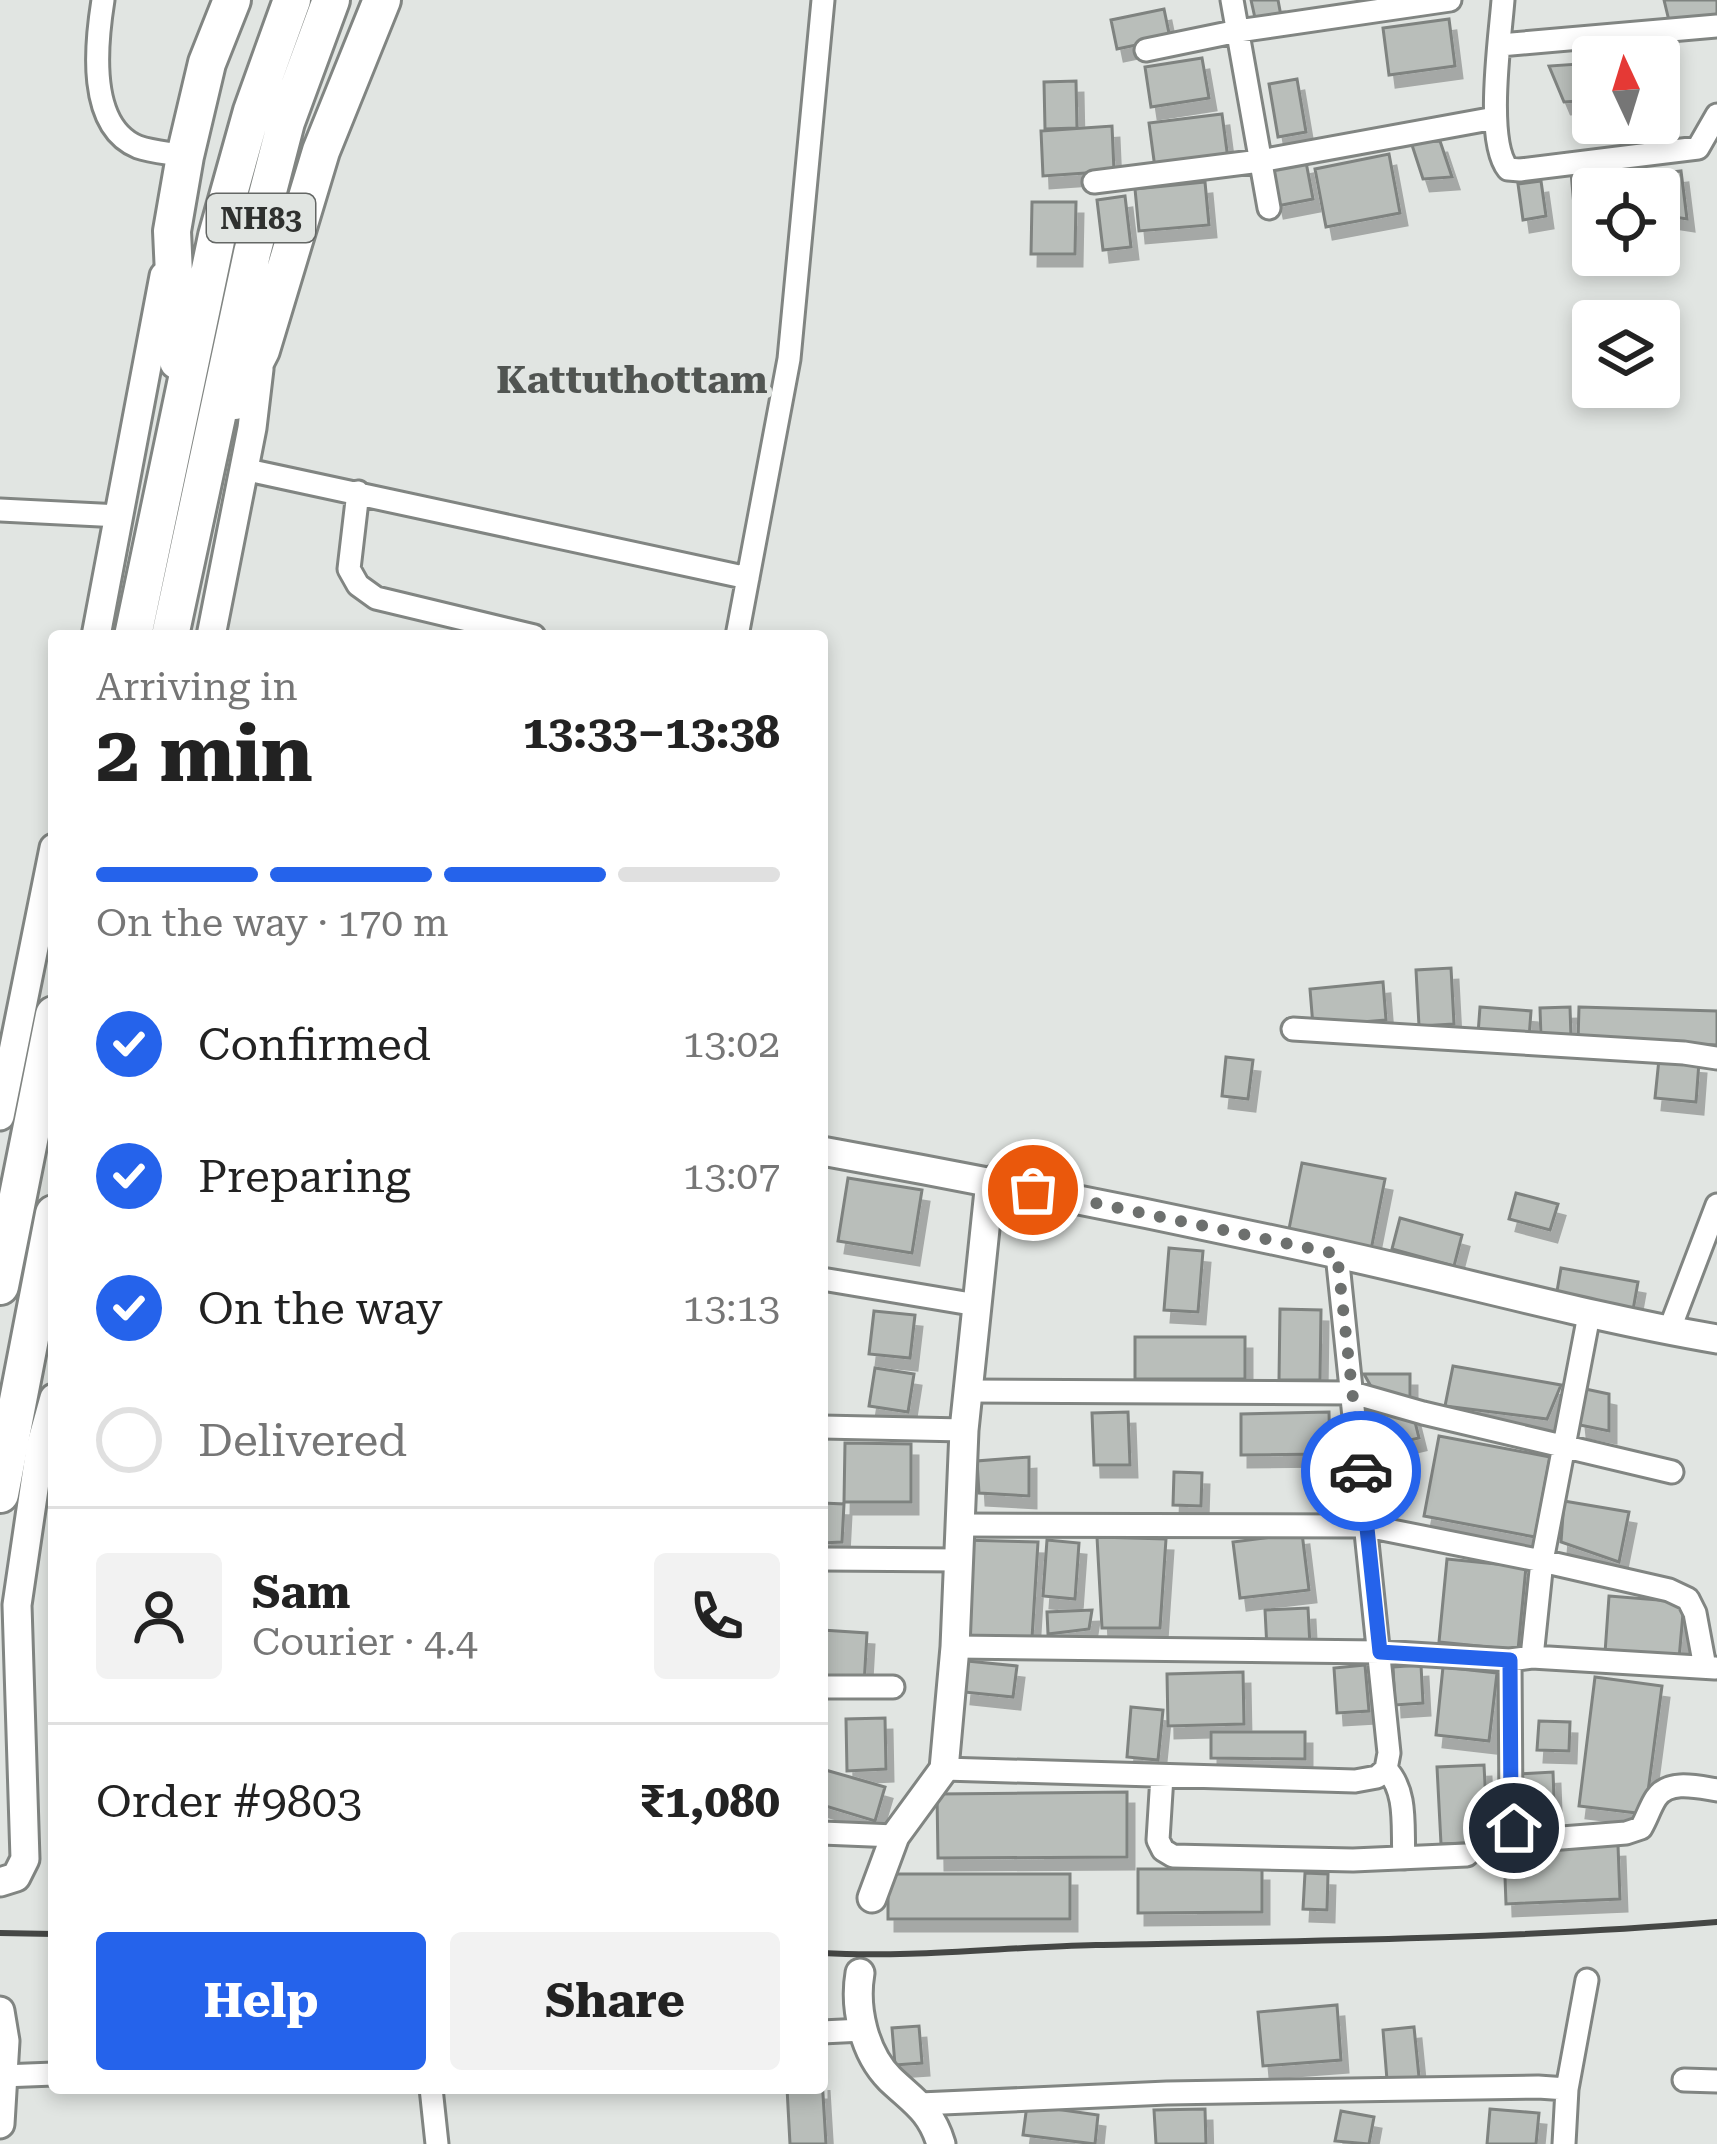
<!DOCTYPE html>
<html lang="en">
<head>
<meta charset="utf-8">
<style>
	:root { --surface:#fff; --page:#f2f2f2; --text:#222; --muted:#767676; --line:#e0e0e0; --accent:#2563eb }
	body { margin:0; font-family:"Roboto Serif",serif; background:var(--page); color:var(--text); height:100vh; display:flex; flex-direction:column; font-size:45px; white-space:nowrap }
	* { box-sizing:border-box; margin:0 }
	p { font-size:39px; color:var(--muted) }
	.icon { flex:none; width:66px; height:66px; fill:none; stroke:currentColor; stroke-width:2; stroke-linecap:round; stroke-linejoin:round }
	.map { position:relative; flex:1; overflow:hidden }
	.drawer { position:absolute; left:48px; top:630px; width:780px; height:1464px; display:flex; flex-direction:column; background:var(--surface); border-radius:12px; box-shadow:0 6px 18px #0003 }
	.drawer>* { flex:none }
	.needle { width:78px; rotate:356deg }
	.fabs { position:absolute; left:1572px; top:36px; display:grid; gap:24px }
	.fabs a { display:grid; place-items:center; width:108px; height:108px; border-radius:12px; background:var(--surface); box-shadow:0 6px 18px #0003; font-size:60px }
	.pin { position:absolute; display:grid; place-items:center; width:102px; height:102px; color:#fff; margin:-51px; border:6px solid #fff; border-radius:50%; box-shadow:0 3px 12px #0007 }
	.courier { position:absolute; display:grid; place-items:center; width:120px; height:120px; margin:-60px; border:9px solid #2563eb; border-radius:50%; background:#fff; color:#222; box-shadow:0 3px 15px #0007 }
	.summary em { font-style:normal; font-weight:700 }
	.summary div { display:flex; flex-direction:column-reverse }
	.summary { display:flex; align-items:center; justify-content:space-between; height:204px; padding:0 48px }
	h1 { font-size:78px; font-weight:700; line-height:90px }
	.bar { display:grid; grid-template-columns:repeat(4,1fr); gap:18px 12px; align-content:center; height:144px; padding:0 48px }
	.bar i { height:15px; border-radius:9px; background:var(--line) }
	.bar .active { background:var(--accent) }
	.bar p { grid-column:span 4 }
	.line { display:flex; align-items:center; gap:30px; padding:0 48px; border-top:3px solid var(--line) }
	.line div { flex:1 }
	.round { display:grid; place-items:center; flex:none; width:126px; height:126px; border-radius:12px; background:var(--page) }
	ol { padding:0 48px; list-style:none }
	li { display:flex; align-items:center; gap:36px; height:132px }
	li p { margin-inline-start:auto }
	li .icon { padding:12px; border-radius:50%; background:var(--accent); color:#fff; stroke-width:4 }
	li:last-child { color:var(--muted) }
	li i { width:66px; height:66px; border:6px solid var(--line); border-radius:50% }
	.primary-button { display:flex; gap:24px; margin-top:auto; padding:24px 48px }
	.primary-button a { flex:1; height:138px; border-radius:12px; background:var(--accent); color:#fff; font-size:48px; font-weight:700; line-height:138px; text-align:center }
	.primary-button a+a { background:var(--page); color:var(--text) }
	.map>svg:first-child { display:block }
	.building { fill:#b9beba; stroke:#7f8380; stroke-width:3; filter:url(#shadow) }
	.lines { fill:none; stroke-linecap:round; stroke-linejoin:round }
	.minor-casing { stroke:#818582; stroke-width:27 }
	.tertiary-casing { stroke:#818582; stroke-width:33 }
	.trunk-casing { stroke:#818582; stroke-width:42 }
	.minor { stroke:#fff; stroke-width:21 }
	.tertiary { stroke:#fff; stroke-width:27 }
	.trunk { stroke:#fff; stroke-width:36 }
	.rail { stroke:#454745; stroke-width:6 }
	.done { stroke:#6d706e; stroke-width:12; stroke-dasharray:0 21.6 }
	.route { stroke:#2563eb; stroke-width:15 }
	.labels { text-anchor:middle; dominant-baseline:central; stroke-width:10; stroke-linejoin:round; paint-order:stroke }
	.shield { fill:#e1e5e2; stroke:#646765; stroke-width:3 }
	.shield-label { font-size:30px; font-weight:bold; fill:#2f312f }
	.quarter-label { font-size:39px; font-weight:bold; fill:#515552; stroke:#e1e5e2 }
</style>
</head>
<body>
<div class="map">
<svg width="1717" height="2144" viewBox="0 0 1717 2144">
	<defs>
		<filter id="shadow"><feDropShadow dx="7" dy="12" stdDeviation="0" flood-color="#0004"/></filter>
	</defs>
	<rect width="100%" height="100%" fill="#e1e5e2"/>
	<!-- building -->
	<path class="building" d="M 1251,0 L 1278,0 L 1281,16 L 1255,18 Z
		M 1664,0 L 1717,0 L 1717,18 L 1671,29 Z
		M 1164,9 L 1170,38 L 1117,49 L 1111,20 Z
		M 1449,19 L 1455,66 L 1389,75 L 1383,28 Z
		M 1202,58 L 1209,98 L 1151,107 L 1145,67 Z
		M 1593,63 L 1593,100 L 1564,102 L 1549,66 Z
		M 1297,79 L 1306,132 L 1278,137 L 1269,84 Z
		M 1076,81 L 1077,128 L 1045,129 L 1044,82 Z
		M 1222,114 L 1228,159 L 1155,168 L 1149,123 Z
		M 1112,126 L 1114,171 L 1043,176 L 1041,131 Z
		M 1440,141 L 1452,177 L 1423,179 L 1411,142 Z
		M 1389,154 L 1400,213 L 1326,227 L 1315,169 Z
		M 1306,162 L 1313,199 L 1277,206 L 1269,169 Z
		M 1602,169 L 1605,189 L 1593,189 L 1593,215 L 1575,217 L 1571,172 Z
		M 1681,171 L 1687,219 L 1661,215 L 1655,174 Z
		M 1541,181 L 1546,216 L 1523,220 L 1518,184 Z
		M 1205,182 L 1209,225 L 1139,231 L 1135,189 Z
		M 1125,196 L 1131,247 L 1103,250 L 1097,200 Z
		M 1032,202 L 1076,202 L 1075,254 L 1031,254 Z
		M 1451,968 L 1454,1024 L 1419,1026 L 1416,970 Z
		M 1383,982 L 1386,1020 L 1313,1026 L 1310,989 Z
		M 1480,1007 L 1531,1011 L 1529,1038 L 1478,1034 Z
		M 1570,1007 L 1571,1037 L 1541,1038 L 1540,1008 Z
		M 1579,1007 L 1717,1011 L 1717,1045 L 1578,1041 Z
		M 1226,1057 L 1253,1060 L 1248,1099 L 1222,1096 Z
		M 1659,1059 L 1699,1062 L 1696,1102 L 1655,1098 Z
		M 1302,1163 L 1385,1179 L 1371,1250 L 1288,1234 Z
		M 848,1178 L 922,1190 L 912,1253 L 838,1241 Z
		M 1516,1193 L 1558,1204 L 1550,1230 L 1509,1219 Z
		M 1400,1218 L 1462,1235 L 1454,1266 L 1392,1249 Z
		M 1169,1248 L 1203,1251 L 1198,1312 L 1164,1310 Z
		M 1561,1268 L 1638,1282 L 1633,1310 L 1556,1297 Z
		M 1280,1309 L 1321,1310 L 1320,1380 L 1279,1380 Z
		M 874,1311 L 915,1315 L 910,1358 L 869,1354 Z
		M 1135,1337 L 1245,1337 L 1245,1379 L 1135,1379 Z
		M 1453,1366 L 1561,1385 L 1547,1419 L 1445,1406 Z
		M 875,1368 L 914,1374 L 908,1412 L 869,1406 Z
		M 1364,1374 L 1410,1374 L 1410,1398 L 1373,1390 Z
		M 1576,1387 L 1609,1394 L 1609,1431 L 1580,1425 Z
		M 1368,1411 L 1413,1414 L 1419,1438 L 1376,1448 Z
		M 1128,1412 L 1130,1465 L 1094,1465 L 1092,1413 Z
		M 1329,1412 L 1330,1454 L 1241,1455 L 1241,1414 Z
		M 1439,1436 L 1550,1457 L 1535,1537 L 1424,1516 Z
		M 845,1443 L 911,1444 L 911,1502 L 844,1502 Z
		M 1029,1457 L 1029,1496 L 979,1493 L 977,1461 Z
		M 1174,1472 L 1202,1473 L 1201,1506 L 1173,1505 Z
		M 1564,1501 L 1629,1512 L 1619,1562 L 1561,1542 Z
		M 822,1503 L 844,1504 L 842,1542 L 822,1543 Z
		M 1302,1533 L 1309,1590 L 1240,1598 L 1233,1542 Z
		M 1097,1537 L 1166,1539 L 1160,1628 L 1102,1628 Z
		M 961,1540 L 1038,1542 L 1032,1638 L 959,1638 Z
		M 1047,1540 L 1079,1543 L 1075,1599 L 1043,1596 Z
		M 1447,1559 L 1526,1567 L 1518,1650 L 1439,1642 Z
		M 1609,1596 L 1684,1602 L 1679,1659 L 1605,1653 Z
		M 1308,1608 L 1310,1646 L 1267,1649 L 1265,1610 Z
		M 1092,1610 L 1089,1629 L 1048,1634 L 1047,1612 Z
		M 822,1630 L 867,1633 L 864,1685 L 822,1683 Z
		M 967,1661 L 1017,1666 L 1013,1697 L 964,1692 Z
		M 1365,1665 L 1369,1711 L 1337,1713 L 1334,1668 Z
		M 1421,1665 L 1423,1703 L 1395,1705 L 1393,1667 Z
		M 1443,1667 L 1497,1673 L 1489,1741 L 1436,1735 Z
		M 1243,1672 L 1244,1724 L 1168,1726 L 1167,1674 Z
		M 1595,1677 L 1662,1686 L 1645,1814 L 1579,1806 Z
		M 1131,1707 L 1163,1710 L 1158,1760 L 1127,1757 Z
		M 885,1718 L 886,1769 L 847,1771 L 846,1719 Z
		M 1539,1721 L 1570,1722 L 1569,1751 L 1537,1750 Z
		M 1211,1732 L 1305,1732 L 1305,1759 L 1211,1758 Z
		M 1484,1765 L 1488,1842 L 1441,1844 L 1437,1767 Z
		M 822,1769 L 885,1787 L 875,1821 L 822,1805 Z
		M 1553,1772 L 1555,1825 L 1522,1827 L 1519,1774 Z
		M 1127,1792 L 1127,1857 L 938,1858 L 937,1794 Z
		M 1618,1845 L 1620,1899 L 1506,1904 L 1504,1850 Z
		M 1138,1869 L 1262,1869 L 1262,1912 L 1138,1913 Z
		M 1305,1873 L 1328,1874 L 1327,1910 L 1303,1909 Z
		M 888,1874 L 1070,1874 L 1070,1919 L 888,1919 Z
		M 1337,2005 L 1341,2060 L 1263,2066 L 1258,2012 Z
		M 919,2026 L 922,2063 L 895,2065 L 892,2028 Z
		M 1414,2027 L 1419,2077 L 1387,2080 L 1383,2030 Z
		M 822,2078 L 826,2144 L 790,2144 L 787,2088 L 822,2088 Z
		M 1027,2105 L 1098,2115 L 1095,2144 L 1023,2135 Z
		M 1205,2109 L 1206,2144 L 1156,2144 L 1154,2110 Z
		M 1490,2109 L 1539,2113 L 1536,2144 L 1487,2144 Z
		M 1341,2111 L 1374,2117 L 1369,2144 L 1335,2141 Z"/>
	<g class="lines">
		<!-- minor casing -->
		<g class="minor-casing">
			<path id="minor" d="M 103,0 C 96,44 87,126 138,147 C 152,152 170,153 185,156
				M 1232,0 L 1269,208
				M 1503,0 C 1500,39 1485,141 1508,169 L 1520,170 L 1698,148 L 1717,115
				M 1500,45 L 1717,26
				M 1146,50 L 1238,31 L 1450,0
				M 1094,182 L 1260,161 L 1495,118
				M 243,469 L 748,578
				M 358,492 L 349,569 L 358,585 L 376,598 L 534,636
				M 0,510 L 120,516
				M 737,636 L 789,359 L 823,0
				M 1293,1029 L 1684,1053 L 1717,1058
				M 822,1279 L 977,1305
				M 1669,1331 L 1717,1205
				M 968,1391 L 1353,1393 L 1423,1413 L 1672,1472
				M 822,1427 L 964,1430
				M 961,1525 L 1367,1526 L 1542,1561 L 1669,1590 L 1688,1599 L 1695,1613 L 1705,1667
				M 822,1559 L 959,1560
				M 955,1647 L 1380,1652 L 1510,1660 L 1532,1657 L 1715,1668
				M 1532,1657 L 1542,1561 L 1589,1315
				M 1510,1660 L 1511,1811 L 1514,1828 L 1521,1837 L 1536,1840 L 1626,1833 L 1641,1828 C 1647,1818 1650,1807 1656,1798 C 1669,1779 1698,1787 1717,1790
				M 822,1687 L 893,1687
				M 944,1769 L 1355,1781 L 1377,1777 L 1386,1769 L 1389,1753 L 1337,1254
				M 1386,1769 C 1408,1792 1402,1828 1404,1858
				M 1162,1776 L 1158,1840 L 1163,1850 L 1173,1856 L 1353,1860 L 1467,1855
				M 822,1833 L 895,1836
				M 822,2032 L 863,2030
				M 2,2076 L 54,2074
				M 1684,2080 L 1717,2081
				M 431,2088 L 437,2144
				M 1567,2089 L 1587,1980
				M 920,2104 L 1167,2093 L 1538,2087 L 1567,2089 L 1564,2144"/>
		</g>
		<!-- tertiary casing -->
		<g class="tertiary-casing">
			<path id="tertiary" d="M 96,636 L 164,276
				M 211,636 L 252,428 L 259,369
				M 0,1116 L 54,848
				M 822,1151 C 993,1182 1163,1216 1333,1253 C 1461,1281 1588,1317 1717,1339
				M 0,1882 L 16,1877 L 25,1859 L 17,1605 L 40,1448 L 54,1398
				M 872,1898 L 895,1836 L 944,1769 L 955,1647 L 964,1430 L 990,1181
				M 860,1973 C 854,2008 864,2053 890,2079 C 913,2101 931,2110 941,2144
				M 0,2011 L 5,2041 L 0,2124"/>
		</g>
		<!-- trunk casing -->
		<g class="trunk-casing">
			<path id="trunk" d="M 178,361 L 172,231 L 185,156 L 207,63 L 232,0
				M 235,401 L 261,350 L 321,151 L 382,0
				M 133,636 L 217,236 L 252,111 L 292,0
				M 170,636 L 252,253 L 286,122 L 331,0
				M 0,1286 L 54,1015
				M 0,1494 L 54,1214"/>
		</g>
		<!-- minor -->
		<use href="#minor" class="minor"/>
		<!-- tertiary -->
		<use href="#tertiary" class="tertiary"/>
		<!-- trunk -->
		<use href="#trunk" class="trunk"/>
		<!-- rail -->
		<path class="rail" d="M 0,1933 L 54,1934
			M 822,1953 C 913,1958 1005,1947 1096,1945 C 1303,1941 1510,1939 1717,1922"/>
	</g>
	<g class="lines">
		<!-- done -->
		<path class="done" d="M 1033,1190 L 1337,1254 L 1361,1471"/>
		<!-- route -->
		<path class="route" d="M 1361,1471 L 1380,1652 L 1510,1660 L 1511,1811 L 1514,1828"/>
	</g>
	<g class="labels">
		<!-- shield labels -->
		<rect class="shield" x="207" y="194" width="108" height="48" rx="9"/>
		<g class="shield-label">
			<text x="261" y="218">NH83</text>
		</g>
		<!-- quarter labels -->
		<g class="quarter-label">
			<text x="632" y="380">Kattuthottam</text>
		</g>
	</g>
</svg>
<div class="fabs">
<a><svg class="needle" viewBox="-14 -14 28 28"><path d="M0-13l5 13h-10z" fill="#e53935"/><path d="M0 13l5-13h-10z" fill="#767676"/></svg></a>
<a><svg class="icon" aria-label="locate" viewBox="0 0 24 24"><circle cx="12" cy="12" r="6"/><path d="M12 2v4M12 18v4M2 12h4M18 12h4"/></svg></a>
<a><svg class="icon" aria-label="layers" viewBox="0 0 24 24"><path d="M12 4l9 5-9 5-9-5zM3 14l9 5 9-5"/></svg></a>
</div>
<div class="pin" style="left:1033px;top:1190px;background:#ea580c"><svg class="icon" aria-label="bag" viewBox="0 0 24 24"><path d="M5 8h14l-1 12H6zM9 8a3 3 0 0 1 6 0"/></svg></div>
<div class="pin" style="left:1514px;top:1828px;background:#1f2937"><svg class="icon" aria-label="home" viewBox="0 0 24 24"><path d="M3 11l9-7 9 7M6 9v11h12V9"/></svg></div>
<div class="courier" style="left:1361px;top:1471px"><svg class="icon" aria-label="car" viewBox="0 0 24 24"><path d="M5 17H2v-5l4-1 3-4h7l3 4 3 1v5h-3M9 17h6M6 11h13"/><circle cx="7" cy="17" r="2"/><circle cx="17" cy="17" r="2"/></svg></div>
<section class="drawer">
<div class="summary"><div><h1>2 min</h1><p>Arriving in</p></div><em>13:33–13:38</em></div>
<div class="bar"><i class="active"></i><i class="active"></i><i class="active"></i><i></i><p>On the way · 170 m</p></div>
<ol>
<li><svg class="icon" aria-label="check" viewBox="0 0 24 24"><path d="M5 12l5 5 9-10"/></svg>Confirmed<p>13:02</p></li>
<li><svg class="icon" aria-label="check" viewBox="0 0 24 24"><path d="M5 12l5 5 9-10"/></svg>Preparing<p>13:07</p></li>
<li><svg class="icon" aria-label="check" viewBox="0 0 24 24"><path d="M5 12l5 5 9-10"/></svg>On the way<p>13:13</p></li>
<li><i></i>Delivered</li>
</ol>
<div class="line" style="height:216px"><a class="round"><svg class="icon" aria-label="person" viewBox="0 0 24 24"><circle cx="12" cy="8" r="4"/><path d="M4 21q1-7 8-7t8 7"/></svg></a><div><b>Sam</b><p>Courier · 4.4</p></div><a class="round"><svg class="icon" aria-label="phone" viewBox="0 0 24 24"><path d="M5 4h4l2 5-3 2q2 4 5 5l2-3 5 2v4C11 20 4 13 5 4z"/></svg></a></div>
<div class="line" style="height:156px"><div>Order #9803</div><b>₹1,080</b></div>
<div class="primary-button"><a>Help</a><a>Share</a></div>
</section>
</div>
</body>
</html>
